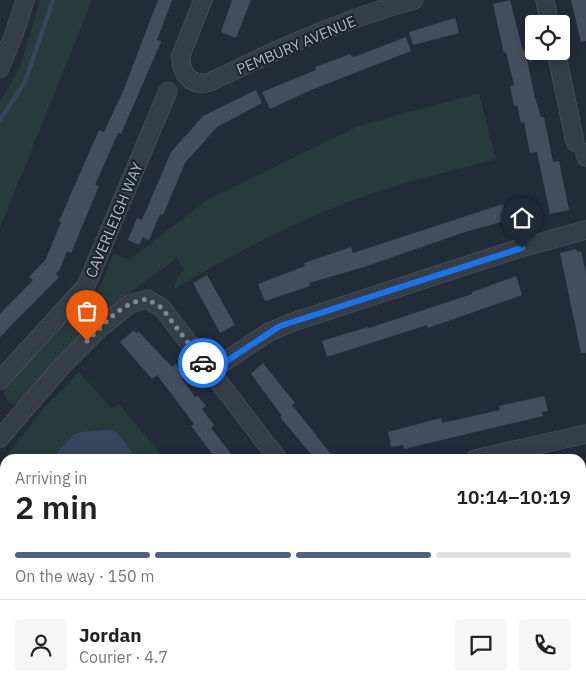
<!DOCTYPE html>
<html lang="en">
<head>
<meta charset="utf-8">
<style>
	:root { --surface:#fff; --page:#f6f6f6; --text:#222; --muted:#767676; --line:#e0e0e0; --accent:#4f6180 }
	body { margin:0; font-family:"IBM Plex Sans",sans-serif; background:var(--page); color:var(--text); height:100vh; display:flex; flex-direction:column; font-size:19px; white-space:nowrap }
	* { box-sizing:border-box; margin:0 }
	p { font-size:16px; color:var(--muted) }
	.icon { flex:none; width:28px; height:28px; fill:none; stroke:currentColor; stroke-width:2; stroke-linecap:round; stroke-linejoin:round }
	.map { position:relative; flex:1; overflow:hidden }
	.sheet { position:absolute; left:0px; top:454px; width:586px; height:246px; display:flex; flex-direction:column; background:var(--surface); border-radius:15px 15px 0 0; box-shadow:0 2px 12px #0003 }
	.sheet>* { flex:none }
	.tools { position:absolute; left:525px; top:15px; display:grid; gap:10px }
	.tools a { display:grid; place-items:center; width:45px; height:45px; border-radius:5px; background:var(--surface); box-shadow:0 2px 12px #0003; font-size:25px }
	.pin { position:absolute; display:grid; place-items:center; width:42px; height:42px; color:#fff; margin:-51px -21px; border-radius:50% 50% 50% 0; rotate:-45deg; box-shadow:0 0 5px #0007 }
	.pin .icon { rotate:45deg }
	.courier { position:absolute; display:grid; place-items:center; width:50px; height:50px; margin:-25px; border:4px solid #1a73e8; border-radius:50%; background:#fff; color:#222; box-shadow:0 1px 6px #0007 }
	.overview em { font-style:normal; font-weight:600 }
	.overview div { display:flex; flex-direction:column-reverse }
	.overview { display:flex; align-items:center; justify-content:space-between; height:85px; padding:0 15px }
	h1 { font-size:32px; font-weight:600; line-height:38px }
	.bar { display:grid; grid-template-columns:repeat(4,1fr); gap:8px 5px; align-content:center; height:60px; padding:0 15px }
	.bar i { height:6px; border-radius:4px; background:var(--line) }
	.bar .current { background:var(--accent) }
	.bar p { grid-column:span 4 }
	.line { display:flex; align-items:center; gap:12px; padding:0 15px; border-top:1px solid var(--line) }
	.line div { flex:1 }
	.round { display:grid; place-items:center; flex:none; width:52px; height:52px; border-radius:5px; background:var(--page) }
	.map>svg:first-child { display:block }
	.green { fill:#273a3c }
	.lines { fill:none; stroke-linecap:round; stroke-linejoin:round }
	.stream { stroke:#36465f; stroke-width:4.5 }
	.river { stroke:#36465f; stroke-width:28 }
	.building { fill:#434e5d }
	.minor-casing { stroke:#535b67; stroke-width:19 }
	.minor { stroke:#353d49; stroke-width:18 }
	.done { stroke:#7e8794; stroke-width:5; stroke-dasharray:0 9 }
	.route { stroke:#1a73e8; stroke-width:6 }
	.labels { text-anchor:middle; dominant-baseline:central; stroke-width:4; stroke-linejoin:round; paint-order:stroke }
	.street-label { font-size:15px; fill:#b0b8c5; stroke:#1b222e }
</style>
</head>
<body>
<div class="map">
<svg width="586" height="699" viewBox="0 0 586 699">
	<rect width="100%" height="100%" fill="#222b38"/>
	<!-- green -->
	<path class="green" d="M 40,0 L 92,0 L 0,228 L 0,102 L 20,67 Z
		M 479,93 L 496,159 C 456,170 414,179 374,193 C 304,216 238,251 175,289 C 174,280 178,276 184,270 L 177,258 L 120,300 L 62,356 L 20,402 L 13,405 C 5,400 1,394 6,386 L 102,284 L 113,254 L 129,260 L 207,200 L 358,126 Z
		M 79,372 L 112,409 L 119,404 L 165,459 L 5,459 L 5,512 L 0,510 L 0,464 L 44,408 Z
		M 288,695 L 356,695 L 359,699 L 291,699 Z"/>
	<g class="lines">
		<!-- stream -->
		<path class="stream" d="M 0,120 L 25,82 L 53,0"/>
		<!-- river -->
		<path class="river" d="M 70,459 L 83,446 L 108,444 L 120,459
			M 0,493 L 5,495
			M 319,695 L 322,699"/>
	</g>
	<!-- building -->
	<path class="building" d="M 158,0 L 172,0 L 157,40 L 161,42 L 121,134 L 118,133 L 95,185 L 99,186 L 71,253 L 67,251 L 60,269 L 56,274 L 59,277 L 0,337 L 0,314 L 33,280 L 29,277 L 46,259 L 61,222 L 59,221 L 99,130 L 104,132 L 124,89 Z
		M 232,0 L 251,0 L 236,38 L 221,32 Z
		M 510,0 L 523,51 L 525,50 L 535,98 L 541,117 L 544,117 L 553,162 L 559,161 L 569,210 L 550,214 L 537,152 L 530,153 L 524,122 L 521,123 L 517,105 L 514,106 L 510,86 L 514,85 L 506,52 L 504,53 L 493,4 Z
		M 571,0 L 586,0 L 586,41 L 581,42 Z
		M 455,18 L 459,33 L 413,45 L 409,32 Z
		M 406,37 L 411,51 L 311,90 L 270,109 L 262,92 L 316,70 L 315,67 L 350,54 L 353,57 L 357,56 Z
		M 256,90 L 262,103 L 217,127 L 185,163 L 163,215 L 160,214 L 149,240 L 143,237 L 139,245 L 128,240 L 137,218 L 142,220 L 171,152 L 203,116 Z
		M 503,204 L 508,220 L 462,233 L 364,267 L 309,283 L 310,286 L 265,301 L 258,284 L 305,266 L 304,263 L 351,247 L 353,253 Z
		M 576,249 L 577,252 L 581,251 L 586,273 L 586,353 L 581,353 L 560,253 Z
		M 207,275 L 235,325 L 220,333 L 193,283 Z
		M 516,276 L 522,295 L 428,328 L 427,325 L 327,357 L 322,341 L 368,327 L 369,328 L 472,294 L 472,292 Z
		M 134,330 L 137,334 L 138,331 L 172,367 L 176,364 L 185,376 L 182,379 L 195,397 L 198,396 L 206,406 L 202,409 L 214,425 L 211,428 L 235,459 L 216,459 L 191,426 L 194,424 L 157,375 L 152,379 L 120,342 Z
		M 263,363 L 295,403 L 292,405 L 335,459 L 315,459 L 280,417 L 282,416 L 251,374 Z
		M 544,396 L 548,411 L 542,412 L 543,416 L 404,449 L 403,445 L 391,447 L 388,432 L 441,418 L 442,423 L 500,410 L 499,406 Z"/>
	<g class="lines">
		<!-- minor casing -->
		<g class="minor-casing">
			<path id="minor" d="M 203,0 L 181,55 C 180,74 191,87 210,82 C 276,50 343,19 414,0
				M 545,0 L 550,24
				M 556,51 L 575,142
				M 0,68 L 14,34 L 25,0
				M 585,153 L 586,157
				M 209,372 L 269,332 L 293,322 L 517,249 L 586,230
				M 0,380 L 86,286 L 168,91
				M 0,438 L 61,367 L 100,328 L 130,304 L 147,299 L 162,308 L 278,459
				M 475,459 L 586,434
				M 482,695 L 485,699"/>
		</g>
		<!-- minor -->
		<use href="#minor" class="minor"/>
	</g>
	<g class="lines">
		<!-- done -->
		<path class="done" d="M 87,341 C 104,324 122,302 147,299 L 162,308 L 203,363"/>
		<!-- route -->
		<path class="route" d="M 203,363 L 210,372 L 280,326 L 522,248"/>
	</g>
	<g class="labels">
		<!-- street labels -->
		<g class="street-label">
			<text transform="translate(296 45) rotate(-23)">PEMBURY AVENUE</text>
			<text transform="translate(114 220) rotate(-67)">CAVERLEIGH WAY</text>
		</g>
	</g>
</svg>
<div class="tools">
<a><svg class="icon" aria-label="locate" viewBox="0 0 24 24"><circle cx="12" cy="12" r="6"/><path d="M12 2v4M12 18v4M2 12h4M18 12h4"/></svg></a>
</div>
<div class="pin" style="left:87px;top:341px;background:#ea580c"><svg class="icon" aria-label="bag" viewBox="0 0 24 24"><path d="M5 8h14l-1 12H6zM9 8a3 3 0 0 1 6 0"/></svg></div>
<div class="pin" style="left:522px;top:248px;background:#1f2937"><svg class="icon" aria-label="home" viewBox="0 0 24 24"><path d="M3 11l9-7 9 7M6 9v11h12V9"/></svg></div>
<div class="courier" style="left:203px;top:363px"><svg class="icon" aria-label="car" viewBox="0 0 24 24"><path d="M5 17H2v-5l4-1 3-4h7l3 4 3 1v5h-3M9 17h6M6 11h13"/><circle cx="7" cy="17" r="2"/><circle cx="17" cy="17" r="2"/></svg></div>
<section class="sheet">
<div class="overview"><div><h1>2 min</h1><p>Arriving in</p></div><em>10:14–10:19</em></div>
<div class="bar"><i class="current"></i><i class="current"></i><i class="current"></i><i></i><p>On the way · 150 m</p></div>
<div class="line" style="height:90px"><a class="round"><svg class="icon" aria-label="person" viewBox="0 0 24 24"><circle cx="12" cy="8" r="4"/><path d="M4 21q1-7 8-7t8 7"/></svg></a><div><b>Jordan</b><p>Courier · 4.7</p></div><a class="round"><svg class="icon" aria-label="chat" viewBox="0 0 24 24"><path d="M4 5h16v11H9l-5 4z"/></svg></a><a class="round"><svg class="icon" aria-label="phone" viewBox="0 0 24 24"><path d="M5 4h4l2 5-3 2q2 4 5 5l2-3 5 2v4C11 20 4 13 5 4z"/></svg></a></div>
</section>
</div>
</body>
</html>
